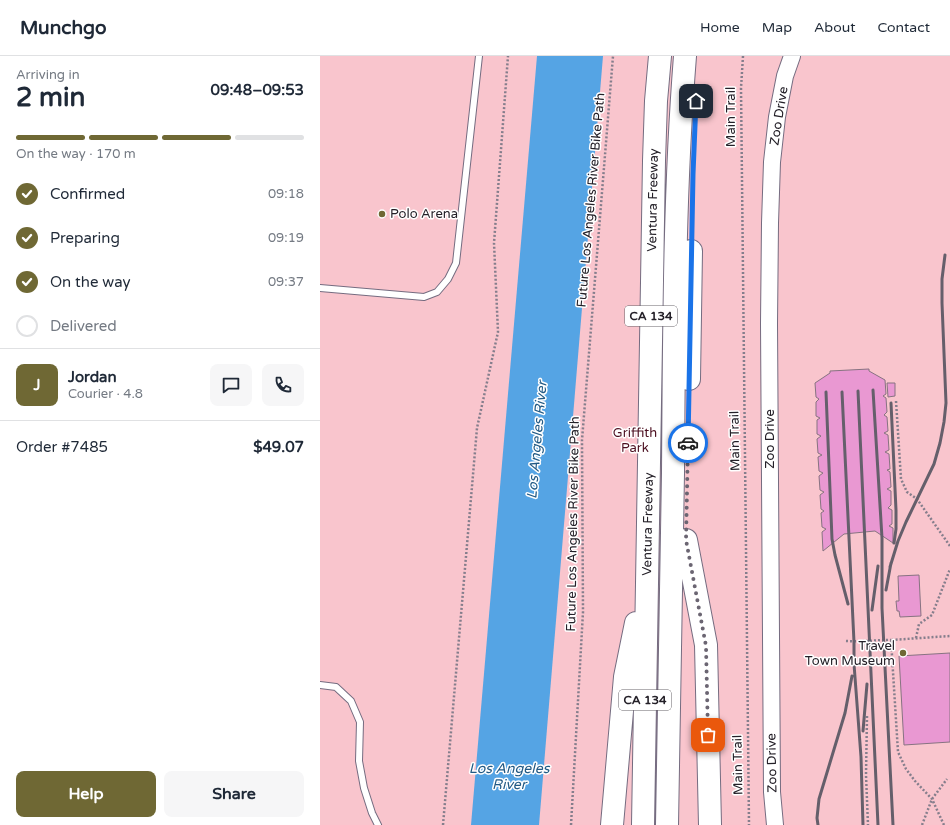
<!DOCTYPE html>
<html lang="en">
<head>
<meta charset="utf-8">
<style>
	:root { --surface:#fff; --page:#f6f6f7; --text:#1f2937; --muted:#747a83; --line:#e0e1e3; --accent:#6f6834 }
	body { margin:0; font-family:"Varela Round",sans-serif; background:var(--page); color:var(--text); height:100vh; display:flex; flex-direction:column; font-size:15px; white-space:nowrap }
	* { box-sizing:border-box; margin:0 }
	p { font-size:13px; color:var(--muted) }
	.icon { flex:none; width:22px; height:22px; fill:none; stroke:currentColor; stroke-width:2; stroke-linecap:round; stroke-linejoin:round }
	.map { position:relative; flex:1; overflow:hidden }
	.panel { display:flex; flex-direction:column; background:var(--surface); width:320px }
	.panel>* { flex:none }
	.pin { position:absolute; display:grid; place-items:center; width:34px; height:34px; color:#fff; margin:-17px; border-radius:8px; box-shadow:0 2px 6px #0006 }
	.courier { position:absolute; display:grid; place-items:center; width:40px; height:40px; margin:-20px; border:3px solid #1a73e8; border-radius:50%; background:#fff; color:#222; box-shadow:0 1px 5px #0007 }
	.headline em { font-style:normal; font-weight:700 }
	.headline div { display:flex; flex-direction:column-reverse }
	.headline { display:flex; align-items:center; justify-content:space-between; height:68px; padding:0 16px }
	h1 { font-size:26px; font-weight:700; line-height:30px }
	.bar { display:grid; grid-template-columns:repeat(4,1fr); gap:6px 4px; align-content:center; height:48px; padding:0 16px }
	.bar i { height:5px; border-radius:3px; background:var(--line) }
	.bar .selected { background:var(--accent) }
	.bar p { grid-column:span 4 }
	.line { display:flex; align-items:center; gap:10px; padding:0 16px; border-top:1px solid var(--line) }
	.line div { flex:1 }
	.round { display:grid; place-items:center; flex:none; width:42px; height:42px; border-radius:8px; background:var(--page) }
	ol { padding:0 16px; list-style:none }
	li { display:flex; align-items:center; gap:12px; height:44px }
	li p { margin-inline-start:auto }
	li .icon { padding:4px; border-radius:50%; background:var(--accent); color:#fff; stroke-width:4 }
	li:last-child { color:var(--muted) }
	li i { width:22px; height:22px; border:2px solid var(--line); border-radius:50% }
	.button { display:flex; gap:8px; margin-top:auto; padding:8px 16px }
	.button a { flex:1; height:46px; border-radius:8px; background:var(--accent); color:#fff; font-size:16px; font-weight:700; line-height:46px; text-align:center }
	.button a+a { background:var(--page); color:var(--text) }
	header { display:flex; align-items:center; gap:24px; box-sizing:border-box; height:56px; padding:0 20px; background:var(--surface); border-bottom:1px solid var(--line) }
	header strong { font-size:19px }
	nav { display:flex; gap:22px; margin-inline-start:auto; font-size:14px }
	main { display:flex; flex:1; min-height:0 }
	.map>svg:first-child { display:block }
	.green { fill:#f9c5cd }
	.water { fill:#55a4e4 }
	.building { fill:#e998d2; stroke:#877381 }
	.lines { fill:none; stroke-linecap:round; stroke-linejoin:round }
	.service-casing { stroke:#756c80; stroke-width:8 }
	.tertiary-casing { stroke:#756c80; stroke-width:18 }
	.motorway-casing { stroke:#756c80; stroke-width:24 }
	.path { stroke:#857e8c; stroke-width:2.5; stroke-dasharray:2 2; stroke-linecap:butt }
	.service { stroke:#fff; stroke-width:6 }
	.tertiary { stroke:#fff; stroke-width:16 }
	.motorway { stroke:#fff; stroke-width:22 }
	.rail { stroke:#655f6b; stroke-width:3 }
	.done { stroke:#6b6572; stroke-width:4; stroke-dasharray:0 7.2 }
	.route { stroke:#1a73e8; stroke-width:5 }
	.poi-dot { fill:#6f6834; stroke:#fff; stroke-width:1.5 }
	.labels { text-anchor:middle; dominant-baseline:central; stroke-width:3; stroke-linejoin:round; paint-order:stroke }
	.shield { fill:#fff; stroke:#666368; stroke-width:1 }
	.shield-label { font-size:12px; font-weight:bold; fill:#242028 }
	.street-label { font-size:13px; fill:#242028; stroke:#fff }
	.poi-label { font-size:13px; fill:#242028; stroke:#fff; text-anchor:start }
	.park-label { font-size:13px; fill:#4c0f20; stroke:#fff }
	.water-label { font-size:14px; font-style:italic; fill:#225a85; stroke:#fff }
</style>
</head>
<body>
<header>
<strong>Munchgo</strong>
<nav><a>Home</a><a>Map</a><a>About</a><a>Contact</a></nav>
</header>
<main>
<section class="panel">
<div class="headline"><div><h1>2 min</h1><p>Arriving in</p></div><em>09:48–09:53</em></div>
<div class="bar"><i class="selected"></i><i class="selected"></i><i class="selected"></i><i></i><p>On the way · 170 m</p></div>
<ol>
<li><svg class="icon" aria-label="check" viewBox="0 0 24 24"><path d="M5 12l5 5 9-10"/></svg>Confirmed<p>09:18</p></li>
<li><svg class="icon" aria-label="check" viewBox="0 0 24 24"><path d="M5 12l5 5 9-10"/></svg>Preparing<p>09:19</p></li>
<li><svg class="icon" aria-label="check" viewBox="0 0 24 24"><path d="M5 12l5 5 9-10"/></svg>On the way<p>09:37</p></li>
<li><i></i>Delivered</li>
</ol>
<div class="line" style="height:72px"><b class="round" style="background:var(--accent);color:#fff">J</b><div><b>Jordan</b><p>Courier · 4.8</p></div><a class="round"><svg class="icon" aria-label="chat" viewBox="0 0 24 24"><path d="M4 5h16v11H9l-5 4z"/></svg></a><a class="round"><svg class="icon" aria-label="phone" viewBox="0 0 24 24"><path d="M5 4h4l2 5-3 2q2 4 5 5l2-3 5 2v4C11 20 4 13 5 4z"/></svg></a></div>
<div class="line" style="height:52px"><div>Order #7485</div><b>$49.07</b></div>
<div class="button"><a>Help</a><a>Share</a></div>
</section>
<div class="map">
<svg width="630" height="769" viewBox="0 0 630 769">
	<rect width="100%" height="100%" fill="#f0e6fc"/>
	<!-- green -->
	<path class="green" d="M 0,0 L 630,0 L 630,769 L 0,769 Z"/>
	<!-- water -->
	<path class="water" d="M 217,0 L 283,0 L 219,769 L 151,769 Z"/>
	<!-- building -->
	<path class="building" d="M 549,313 L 549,315 L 565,324 L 566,338 L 563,340 L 566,342 L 567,356 L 564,359 L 567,361 L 568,375 L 564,377 L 568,379 L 569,394 L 565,396 L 569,398 L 570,413 L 567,414 L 570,416 L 571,431 L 567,433 L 571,435 L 571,449 L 568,452 L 572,454 L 572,468 L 569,470 L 573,472 L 573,487 L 555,475 L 524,478 L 503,495 L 502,476 L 506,473 L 502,471 L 501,457 L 504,455 L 501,453 L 500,439 L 504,436 L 500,434 L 499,420 L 503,417 L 499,415 L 498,401 L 502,399 L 498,397 L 497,383 L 501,380 L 497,378 L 497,364 L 500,362 L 496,360 L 496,346 L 499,343 L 496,341 L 495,327 L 510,317 L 510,315 Z
		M 567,327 L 575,327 L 575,340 L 568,341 Z
		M 599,519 L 601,560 L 580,561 L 579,555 L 577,555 L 576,545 L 579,545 L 578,520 Z
		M 630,597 L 630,686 L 584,689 L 579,600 Z"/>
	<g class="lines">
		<!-- service casing -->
		<g class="service-casing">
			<path id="service" d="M 0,232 L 104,241 L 117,236 L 128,223 L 136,207 L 159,0
				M 0,629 L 16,631 L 31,645 L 40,666 L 39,705 L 44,732 L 52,757 L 58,769"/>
		</g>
		<!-- tertiary casing -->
		<g class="tertiary-casing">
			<path id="tertiary" d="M 455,769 L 452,736 L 449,268 L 450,167 L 452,106 L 457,61 L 465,20 L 472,0"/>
		</g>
		<!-- motorway casing -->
		<g class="motorway-casing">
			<path id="motorway" d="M 369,323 L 371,195
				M 366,484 L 386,589 L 390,769
				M 292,769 L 305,621 L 316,567
				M 323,769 L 334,105 L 336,45 L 340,0
				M 347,769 C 348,652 352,535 353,417 C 354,278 354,139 365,0"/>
		</g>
		<!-- path -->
		<path class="path" d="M 423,0 L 421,32 L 429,769
			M 576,345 L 581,423 L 587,436 L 597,443 L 630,490
			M 596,582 L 599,568 L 612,559 L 630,513
			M 526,585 C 541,586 556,584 571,584
			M 547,660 L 546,719 L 548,769
			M 123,769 L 157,372 L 178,276 L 174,187 L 188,0
			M 251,769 L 263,556 L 262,384 L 293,0
			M 602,769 L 612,743 L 627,723
			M 624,769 L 612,743 L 595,725 L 586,713 L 578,696 L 571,584 L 630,580"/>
		<!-- service -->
		<use href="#service" class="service"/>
		<!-- tertiary -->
		<use href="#tertiary" class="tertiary"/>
		<!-- motorway -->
		<use href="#motorway" class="motorway"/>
		<!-- rail -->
		<path class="rail" d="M 553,334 L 562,482 L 562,552 L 573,769
			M 538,335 L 558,769
			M 506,336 L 512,483 L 515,499 L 528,548
			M 522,336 L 534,586 L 534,608 L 541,701 L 543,769
			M 571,347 L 576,454 L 576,473 L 574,487
			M 570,511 L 578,485 L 586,466 L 614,408 L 620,387 L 624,366 L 626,347 L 622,247 L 622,223 L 625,199
			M 566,534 L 571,507
			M 552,554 L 558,510
			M 543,675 L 547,628
			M 498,769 L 497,762 L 499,743 L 525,657 L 532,620"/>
	</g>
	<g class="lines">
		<!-- done -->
		<path class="done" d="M 368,387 L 366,484 L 386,590 L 388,679"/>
		<!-- route -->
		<path class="route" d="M 368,387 L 373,118 L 376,45"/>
	</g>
	<!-- markers -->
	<g class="poi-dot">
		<circle cx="62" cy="158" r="4"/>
		<circle cx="583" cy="597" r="4"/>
	</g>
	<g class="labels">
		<!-- shield labels -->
		<g class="shield">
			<rect x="305" y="250" width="52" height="20" rx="3"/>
			<rect x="299" y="634" width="52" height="20" rx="3"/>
		</g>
		<g class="shield-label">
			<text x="331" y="260">CA 134</text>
			<text x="325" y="644">CA 134</text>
		</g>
		<!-- street labels -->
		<g class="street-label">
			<text transform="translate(459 60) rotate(-81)">Zoo Drive</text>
			<text transform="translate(411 61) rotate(-90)">Main Trail</text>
			<text transform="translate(271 144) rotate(-85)">Future Los Angeles River Bike Path</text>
			<text transform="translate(333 144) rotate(-89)">Ventura Freeway</text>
			<text transform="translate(450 383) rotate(-90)">Zoo Drive</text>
			<text transform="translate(415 385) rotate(-91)">Main Trail</text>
			<text transform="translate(253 468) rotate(-89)">Future Los Angeles River Bike Path</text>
			<text transform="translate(328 468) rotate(-89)">Ventura Freeway</text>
			<text transform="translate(452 707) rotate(-91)">Zoo Drive</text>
			<text transform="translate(418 709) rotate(-91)">Main Trail</text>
		</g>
		<!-- poi labels -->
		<g class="poi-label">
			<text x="70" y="158">Polo Arena</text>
			<text x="575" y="590" text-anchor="end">Travel<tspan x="575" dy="15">Town Museum</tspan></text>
		</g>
		<!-- park labels -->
		<g class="park-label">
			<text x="315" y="377">Griffith<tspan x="315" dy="15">Park</tspan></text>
		</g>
		<!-- water labels -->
		<g class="water-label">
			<text transform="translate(217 384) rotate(-85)">Los Angeles River</text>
			<text x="189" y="712">Los Angeles<tspan x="189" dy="16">River</tspan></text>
		</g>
	</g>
</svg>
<div class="pin" style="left:388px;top:679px;background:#ea580c"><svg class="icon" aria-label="bag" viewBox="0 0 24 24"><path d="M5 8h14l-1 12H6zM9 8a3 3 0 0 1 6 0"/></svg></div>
<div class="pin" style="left:376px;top:45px;background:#1f2937"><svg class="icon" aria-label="home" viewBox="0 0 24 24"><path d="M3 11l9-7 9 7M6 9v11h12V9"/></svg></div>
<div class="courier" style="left:368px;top:387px"><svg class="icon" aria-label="car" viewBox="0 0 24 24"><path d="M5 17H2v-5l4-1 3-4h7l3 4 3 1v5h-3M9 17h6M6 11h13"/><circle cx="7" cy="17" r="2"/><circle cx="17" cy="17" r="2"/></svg></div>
</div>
</main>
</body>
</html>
